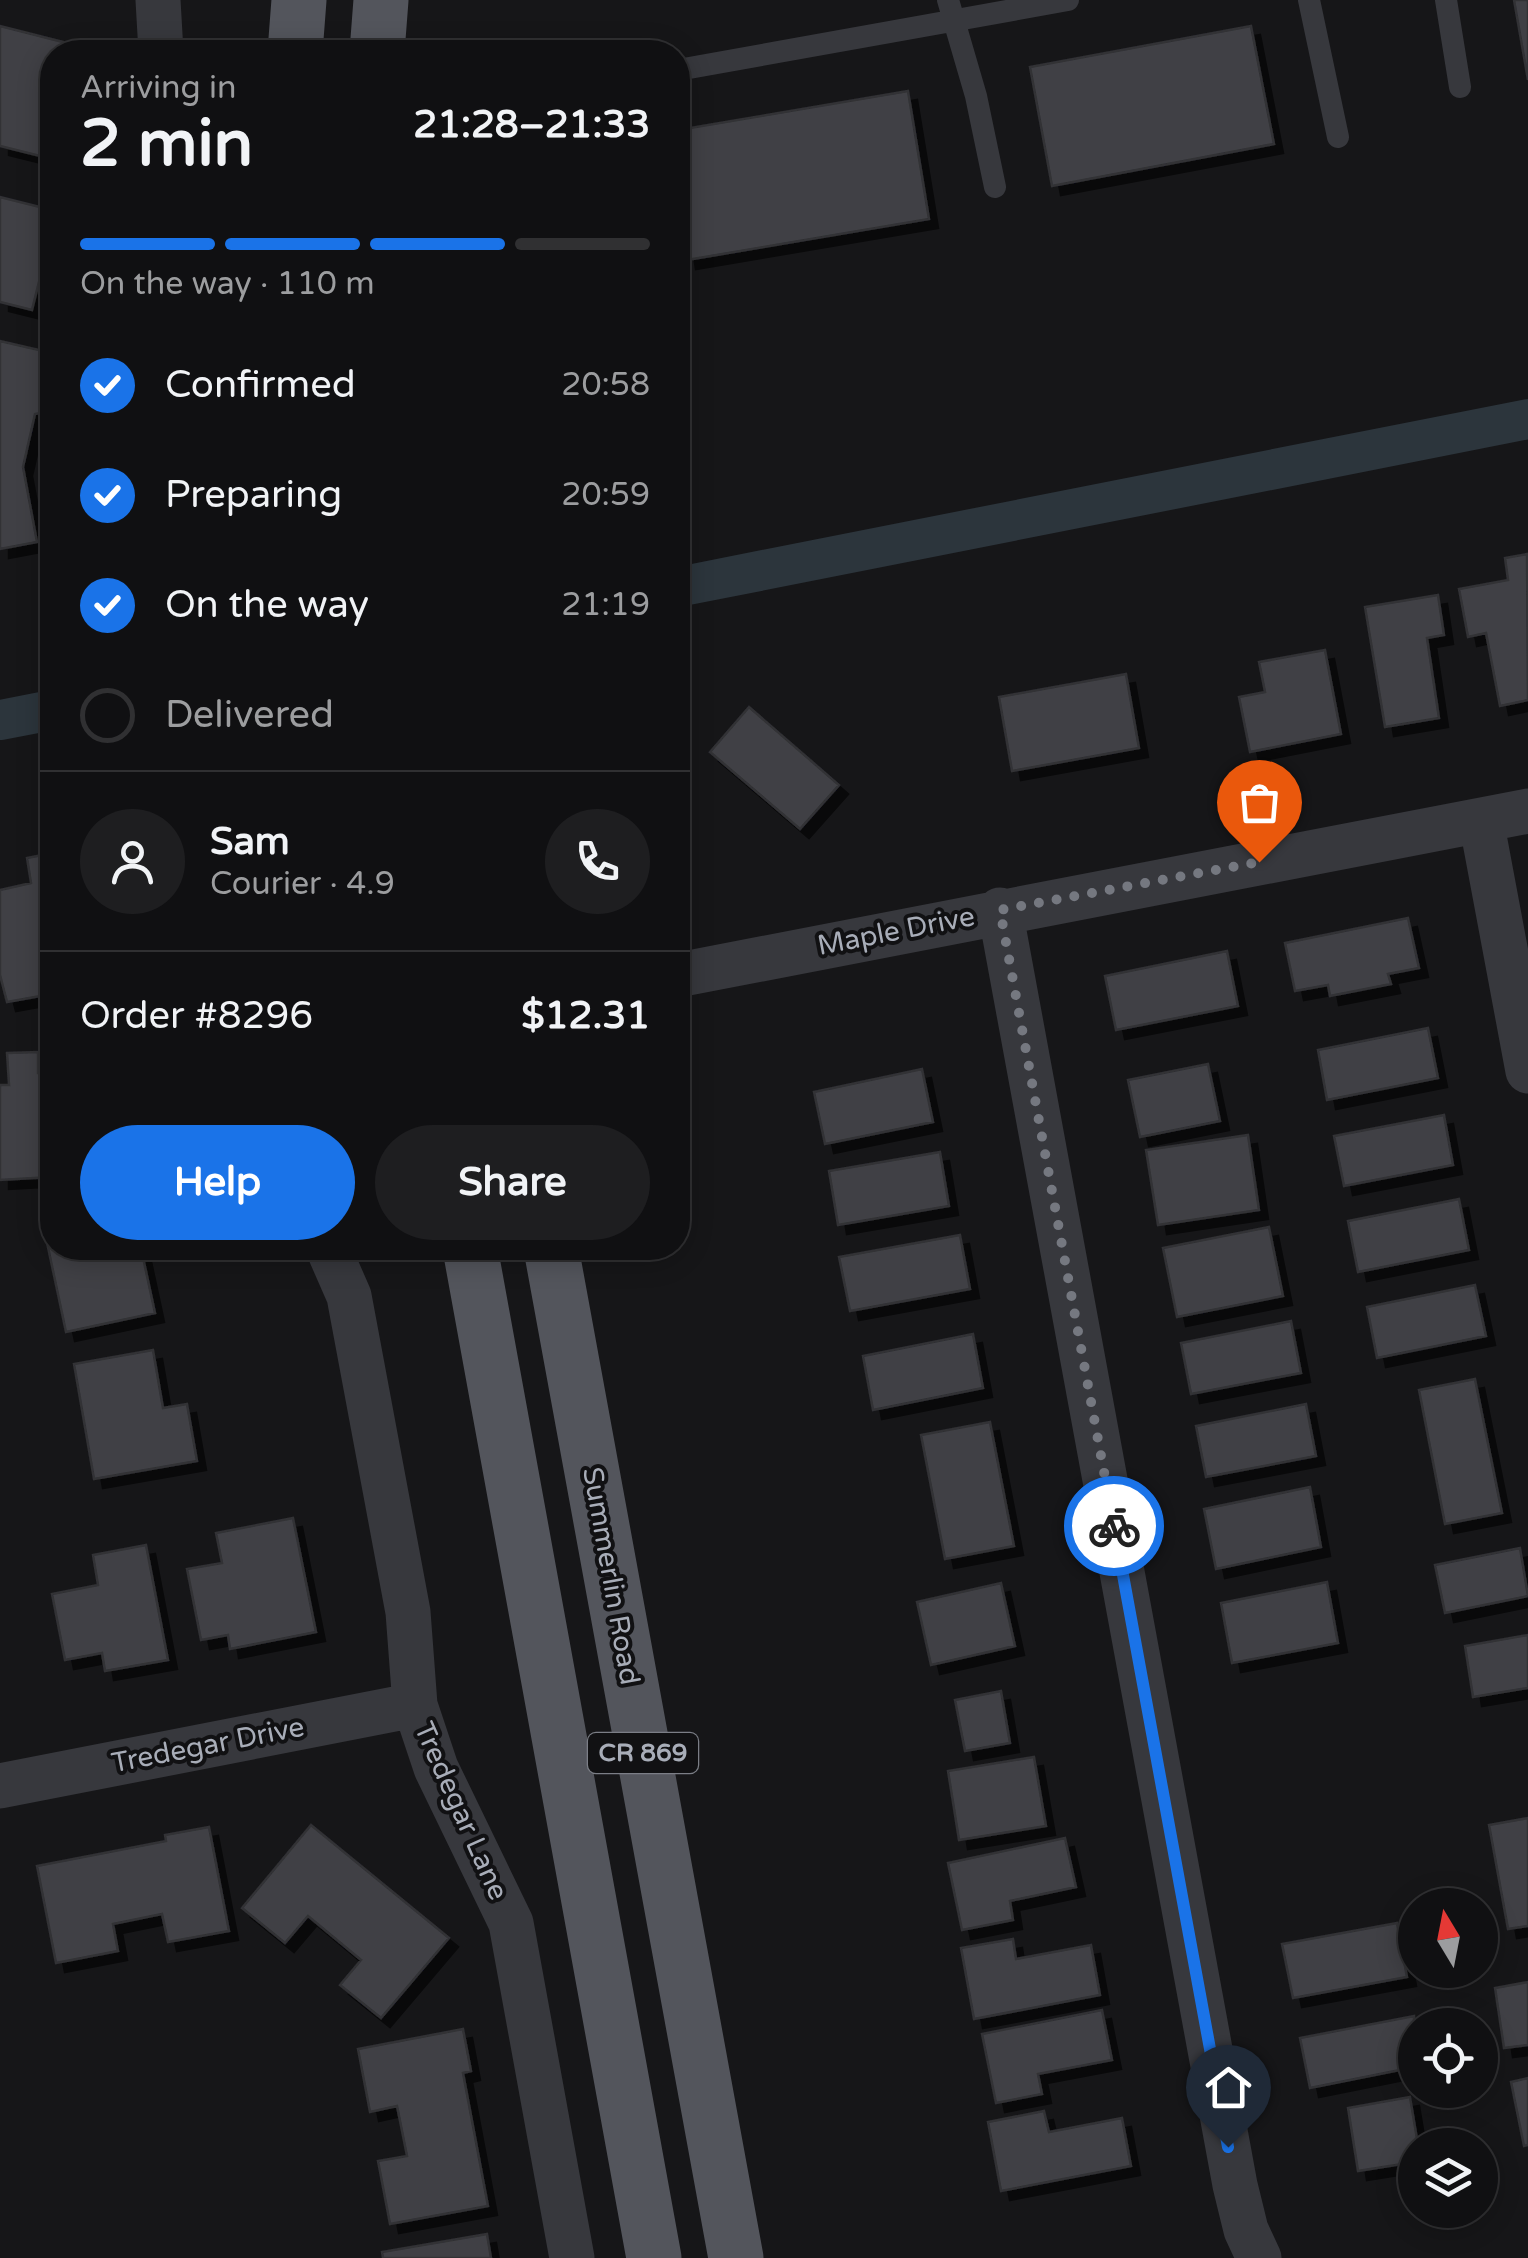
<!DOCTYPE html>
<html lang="en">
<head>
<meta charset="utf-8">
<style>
	:root { --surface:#101012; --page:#1e1e20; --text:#f1f3f6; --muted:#9c9d9f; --line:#303032; --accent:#1a73e8 }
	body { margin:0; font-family:"Varela Round",sans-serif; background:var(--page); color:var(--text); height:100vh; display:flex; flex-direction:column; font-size:38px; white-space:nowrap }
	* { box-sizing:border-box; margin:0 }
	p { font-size:32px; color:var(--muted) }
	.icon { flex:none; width:55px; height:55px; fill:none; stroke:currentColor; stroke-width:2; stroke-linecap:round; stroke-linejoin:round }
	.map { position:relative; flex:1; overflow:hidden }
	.side { position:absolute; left:40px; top:40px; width:650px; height:1220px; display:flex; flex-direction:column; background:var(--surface); border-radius:40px; box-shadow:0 5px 25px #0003,0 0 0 2px var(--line) }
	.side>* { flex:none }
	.needle { width:65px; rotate:350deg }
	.controls { position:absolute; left:1398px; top:1888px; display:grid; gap:20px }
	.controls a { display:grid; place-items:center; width:100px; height:100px; border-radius:50%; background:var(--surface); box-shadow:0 5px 25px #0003,0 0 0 2px var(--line); font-size:50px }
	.pin { position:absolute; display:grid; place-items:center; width:85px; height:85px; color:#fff; margin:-102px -42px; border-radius:50% 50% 50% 0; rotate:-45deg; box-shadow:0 0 10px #0007 }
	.pin .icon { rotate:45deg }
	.courier { position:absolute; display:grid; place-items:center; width:100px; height:100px; margin:-50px; border:8px solid #1a73e8; border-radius:50%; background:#fff; color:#222; box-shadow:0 2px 12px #0007 }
	.overview em { font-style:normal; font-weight:700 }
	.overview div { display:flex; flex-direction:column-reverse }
	.overview { display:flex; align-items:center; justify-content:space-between; height:170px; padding:0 40px }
	h1 { font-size:65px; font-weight:700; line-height:75px }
	.bar { display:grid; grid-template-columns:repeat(4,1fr); gap:15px 10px; align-content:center; height:120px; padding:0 40px }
	.bar i { height:12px; border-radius:8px; background:var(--line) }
	.bar .on { background:var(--accent) }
	.bar p { grid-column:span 4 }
	.line { display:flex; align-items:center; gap:25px; padding:0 40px; border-top:2px solid var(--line) }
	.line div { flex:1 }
	.round { display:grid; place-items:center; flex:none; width:105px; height:105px; border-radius:52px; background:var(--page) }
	ol { padding:0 40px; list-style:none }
	li { display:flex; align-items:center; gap:30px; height:110px }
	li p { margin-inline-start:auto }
	li .icon { padding:10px; border-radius:50%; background:var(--accent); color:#fff; stroke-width:4 }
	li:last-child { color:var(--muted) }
	li i { width:55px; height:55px; border:5px solid var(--line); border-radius:50% }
	.action { display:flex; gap:20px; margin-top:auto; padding:20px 40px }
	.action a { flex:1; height:115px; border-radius:60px; background:var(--accent); color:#fff; font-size:40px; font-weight:700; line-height:115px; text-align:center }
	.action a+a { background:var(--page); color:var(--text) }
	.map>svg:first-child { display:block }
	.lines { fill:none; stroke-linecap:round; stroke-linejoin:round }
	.canal { stroke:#2c353c; stroke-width:40 }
	.building { fill:#404145; stroke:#303034; stroke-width:2.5; filter:url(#shadow) }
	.lane { stroke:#37383d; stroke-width:22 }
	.street { stroke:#37383d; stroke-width:45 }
	.primary { stroke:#53555c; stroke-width:55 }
	.done { stroke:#757880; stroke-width:10; stroke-dasharray:0 18 }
	.route { stroke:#1a73e8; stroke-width:12 }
	.labels { text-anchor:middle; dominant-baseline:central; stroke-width:8; stroke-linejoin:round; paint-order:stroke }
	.shield { fill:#111113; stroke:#7b7e86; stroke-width:2.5 }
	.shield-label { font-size:25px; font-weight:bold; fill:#a8adb8 }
	.street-label { font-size:28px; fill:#a8adb8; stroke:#111113 }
</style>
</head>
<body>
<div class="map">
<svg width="1528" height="2258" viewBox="0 0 1528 2258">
	<defs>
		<filter id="shadow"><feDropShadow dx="9" dy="9" stdDeviation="0" flood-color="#0009"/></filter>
	</defs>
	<rect width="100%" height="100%" fill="#161618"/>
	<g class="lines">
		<!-- canal -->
		<path class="canal" d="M 678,587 L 1528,419
			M 0,720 L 52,710"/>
	</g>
	<!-- building -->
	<path class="building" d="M 1514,0 L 1528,0 L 1528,80 Z
		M 0,26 L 63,42 L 60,52 L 52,52 L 52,83 L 45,111 L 52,112 L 52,159 L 0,146 Z
		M 1251,26 L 1274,144 L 1052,186 L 1030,67 Z
		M 908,91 L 929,219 L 687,260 L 678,203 L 678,130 Z
		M 0,197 L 52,210 L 52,260 L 45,258 L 32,310 L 0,302 Z
		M 0,341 L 52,353 L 51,411 L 35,414 L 23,467 L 37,542 L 0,549 Z
		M 1527,554 L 1528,700 L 1500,706 L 1486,633 L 1468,637 L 1459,589 L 1508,580 L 1505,558 Z
		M 1438,595 L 1444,635 L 1427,638 L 1439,718 L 1385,727 L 1365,607 Z
		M 1325,650 L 1341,734 L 1250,752 L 1239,697 L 1265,692 L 1259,662 Z
		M 1126,674 L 1139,748 L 1012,771 L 999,697 Z
		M 749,707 L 839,785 L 800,829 L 710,752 Z
		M 52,853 L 52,994 L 7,1002 L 0,975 L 0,890 L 31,883 L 27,858 Z
		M 1408,918 L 1419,968 L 1388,974 L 1391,984 L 1330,996 L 1328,985 L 1295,991 L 1285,943 Z
		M 1227,951 L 1238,1006 L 1116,1030 L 1105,976 Z
		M 1428,1028 L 1438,1078 L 1327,1100 L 1318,1050 Z
		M 38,1052 L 38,1073 L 52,1072 L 52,1177 L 0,1180 L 0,1085 L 9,1085 L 7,1053 Z
		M 1208,1064 L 1220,1121 L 1140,1137 L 1128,1080 Z
		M 922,1069 L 933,1122 L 825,1144 L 814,1092 Z
		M 1444,1115 L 1453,1165 L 1344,1186 L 1334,1136 Z
		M 1248,1135 L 1259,1210 L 1158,1225 L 1146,1150 Z
		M 940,1152 L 949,1206 L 838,1225 L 829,1171 Z
		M 1459,1199 L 1469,1250 L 1358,1272 L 1348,1221 Z
		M 52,1217 L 52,1248 L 141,1248 L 155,1313 L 66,1332 L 42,1219 Z
		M 1269,1227 L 1283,1296 L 1177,1317 L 1163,1248 Z
		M 960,1235 L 970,1289 L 850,1311 L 839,1257 Z
		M 1475,1285 L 1486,1336 L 1377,1358 L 1367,1307 Z
		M 1291,1321 L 1301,1373 L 1191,1394 L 1181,1343 Z
		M 973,1334 L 983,1388 L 873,1410 L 863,1356 Z
		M 153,1350 L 163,1408 L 187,1404 L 197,1461 L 94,1479 L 74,1364 Z
		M 1475,1379 L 1502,1513 L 1445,1524 L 1419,1390 Z
		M 1306,1404 L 1316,1456 L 1206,1477 L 1196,1426 Z
		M 990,1422 L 1014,1546 L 945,1559 L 921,1435 Z
		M 1310,1487 L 1321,1547 L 1216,1569 L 1204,1509 Z
		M 293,1518 L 316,1632 L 230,1649 L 228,1635 L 201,1640 L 187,1569 L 222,1563 L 216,1533 Z
		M 146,1545 L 168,1660 L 105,1671 L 102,1653 L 65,1660 L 52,1594 L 98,1585 L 93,1555 Z
		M 1520,1548 L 1528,1596 L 1445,1613 L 1435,1565 Z
		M 1327,1582 L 1338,1643 L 1232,1663 L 1221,1603 Z
		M 1001,1583 L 1015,1646 L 931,1665 L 917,1602 Z
		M 1528,1635 L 1528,1688 L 1473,1697 L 1465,1646 Z
		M 1001,1691 L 1010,1743 L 965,1751 L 955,1700 Z
		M 1034,1757 L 1046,1826 L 959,1840 L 948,1771 Z
		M 1528,1818 L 1528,1926 L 1508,1929 L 1489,1825 Z
		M 311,1825 L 449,1938 L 381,2018 L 340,1985 L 361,1960 L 308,1916 L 285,1943 L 242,1908 Z
		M 209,1827 L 229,1931 L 168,1942 L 162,1914 L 113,1924 L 118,1951 L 56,1963 L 37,1866 L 166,1841 L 165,1835 Z
		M 1065,1838 L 1076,1887 L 1010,1901 L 1013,1920 L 962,1930 L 948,1863 Z
		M 1397,1923 L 1407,1977 L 1293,1998 L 1282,1944 Z
		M 1013,1939 L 1016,1959 L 1091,1945 L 1100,1995 L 974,2019 L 961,1948 Z
		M 1528,1982 L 1528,2045 L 1504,2048 L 1495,1988 Z
		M 1102,2010 L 1112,2060 L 1038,2074 L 1042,2094 L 996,2103 L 982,2034 Z
		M 1414,2016 L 1415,2067 L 1310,2088 L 1300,2038 Z
		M 463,2029 L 471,2071 L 463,2073 L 488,2206 L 390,2224 L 378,2161 L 407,2156 L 397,2106 L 370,2112 L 358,2049 Z
		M 1528,2078 L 1528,2145 L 1524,2146 L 1511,2082 Z
		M 1410,2097 L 1418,2145 L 1415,2162 L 1358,2171 L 1348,2108 Z
		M 1044,2111 L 1049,2132 L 1122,2118 L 1131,2166 L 1001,2191 L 988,2122 Z
		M 487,2234 L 491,2258 L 383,2258 L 382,2252 Z"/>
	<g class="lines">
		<!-- lane -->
		<path class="lane" d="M 948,0 L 976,96 L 995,187
			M 1309,0 L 1338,137
			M 1446,0 L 1460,87
			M 678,70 L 1068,0"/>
		<!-- street -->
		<path class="street" d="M 158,0 L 161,52
			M 1481,820 L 1528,1071
			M 1000,910 L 1235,2185 L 1246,2230 L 1259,2258
			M 678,975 L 1528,811
			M 328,1248 L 349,1296 L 408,1612 L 415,1705 L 436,1768 L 511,1923 L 572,2258
			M 0,1786 L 415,1705"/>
		<!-- primary -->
		<path class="primary" d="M 295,52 L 299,0
			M 377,52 L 381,0
			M 470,1248 L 654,2258
			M 551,1248 L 736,2258"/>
	</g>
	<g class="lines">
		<!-- done -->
		<path class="done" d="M 1114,1526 L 1000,910 L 1259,862"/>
		<!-- route -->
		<path class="route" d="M 1114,1526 L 1228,2147"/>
	</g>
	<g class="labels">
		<!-- shield labels -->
		<rect class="shield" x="588" y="1733" width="110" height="40" rx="8"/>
		<g class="shield-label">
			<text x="643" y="1753">CR 869</text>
		</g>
		<!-- street labels -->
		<g class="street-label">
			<text transform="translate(896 931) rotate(-11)">Maple Drive</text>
			<text transform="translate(611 1576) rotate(80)">Summerlin Road</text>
			<text transform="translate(208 1745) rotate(-11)">Tredegar Drive</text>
			<text transform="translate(461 1811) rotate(66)">Tredegar Lane</text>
		</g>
	</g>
</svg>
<div class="controls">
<a><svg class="needle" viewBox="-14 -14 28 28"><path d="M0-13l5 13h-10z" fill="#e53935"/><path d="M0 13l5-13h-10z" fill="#9c9d9f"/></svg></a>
<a><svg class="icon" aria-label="locate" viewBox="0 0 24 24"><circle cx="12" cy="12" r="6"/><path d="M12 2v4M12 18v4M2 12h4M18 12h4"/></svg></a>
<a><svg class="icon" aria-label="layers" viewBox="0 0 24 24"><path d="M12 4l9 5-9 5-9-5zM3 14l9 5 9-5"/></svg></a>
</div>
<div class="pin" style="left:1259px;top:862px;background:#ea580c"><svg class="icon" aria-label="bag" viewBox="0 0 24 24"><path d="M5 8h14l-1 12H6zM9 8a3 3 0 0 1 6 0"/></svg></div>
<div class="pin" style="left:1228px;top:2147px;background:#1f2937"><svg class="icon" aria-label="home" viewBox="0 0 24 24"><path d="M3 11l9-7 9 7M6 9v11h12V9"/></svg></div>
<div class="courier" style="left:1114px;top:1526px"><svg class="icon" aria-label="bike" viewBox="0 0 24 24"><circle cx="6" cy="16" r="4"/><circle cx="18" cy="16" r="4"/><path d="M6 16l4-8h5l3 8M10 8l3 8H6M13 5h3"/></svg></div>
<section class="side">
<div class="overview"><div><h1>2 min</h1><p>Arriving in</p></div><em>21:28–21:33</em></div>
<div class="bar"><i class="on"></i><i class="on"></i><i class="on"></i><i></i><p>On the way · 110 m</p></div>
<ol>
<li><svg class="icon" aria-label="check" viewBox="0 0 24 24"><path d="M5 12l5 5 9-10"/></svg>Confirmed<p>20:58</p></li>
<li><svg class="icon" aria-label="check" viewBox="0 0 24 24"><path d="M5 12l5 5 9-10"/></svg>Preparing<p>20:59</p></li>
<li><svg class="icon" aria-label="check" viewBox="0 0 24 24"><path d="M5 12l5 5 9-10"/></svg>On the way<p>21:19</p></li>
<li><i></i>Delivered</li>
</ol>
<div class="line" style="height:180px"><a class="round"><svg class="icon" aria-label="person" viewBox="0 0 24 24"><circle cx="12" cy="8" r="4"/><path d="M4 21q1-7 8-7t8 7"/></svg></a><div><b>Sam</b><p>Courier · 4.9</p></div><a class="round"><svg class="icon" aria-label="phone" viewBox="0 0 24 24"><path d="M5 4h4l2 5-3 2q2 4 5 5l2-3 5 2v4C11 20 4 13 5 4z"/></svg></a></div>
<div class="line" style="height:130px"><div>Order #8296</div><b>$12.31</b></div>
<div class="action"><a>Help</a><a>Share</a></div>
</section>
</div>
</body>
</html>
